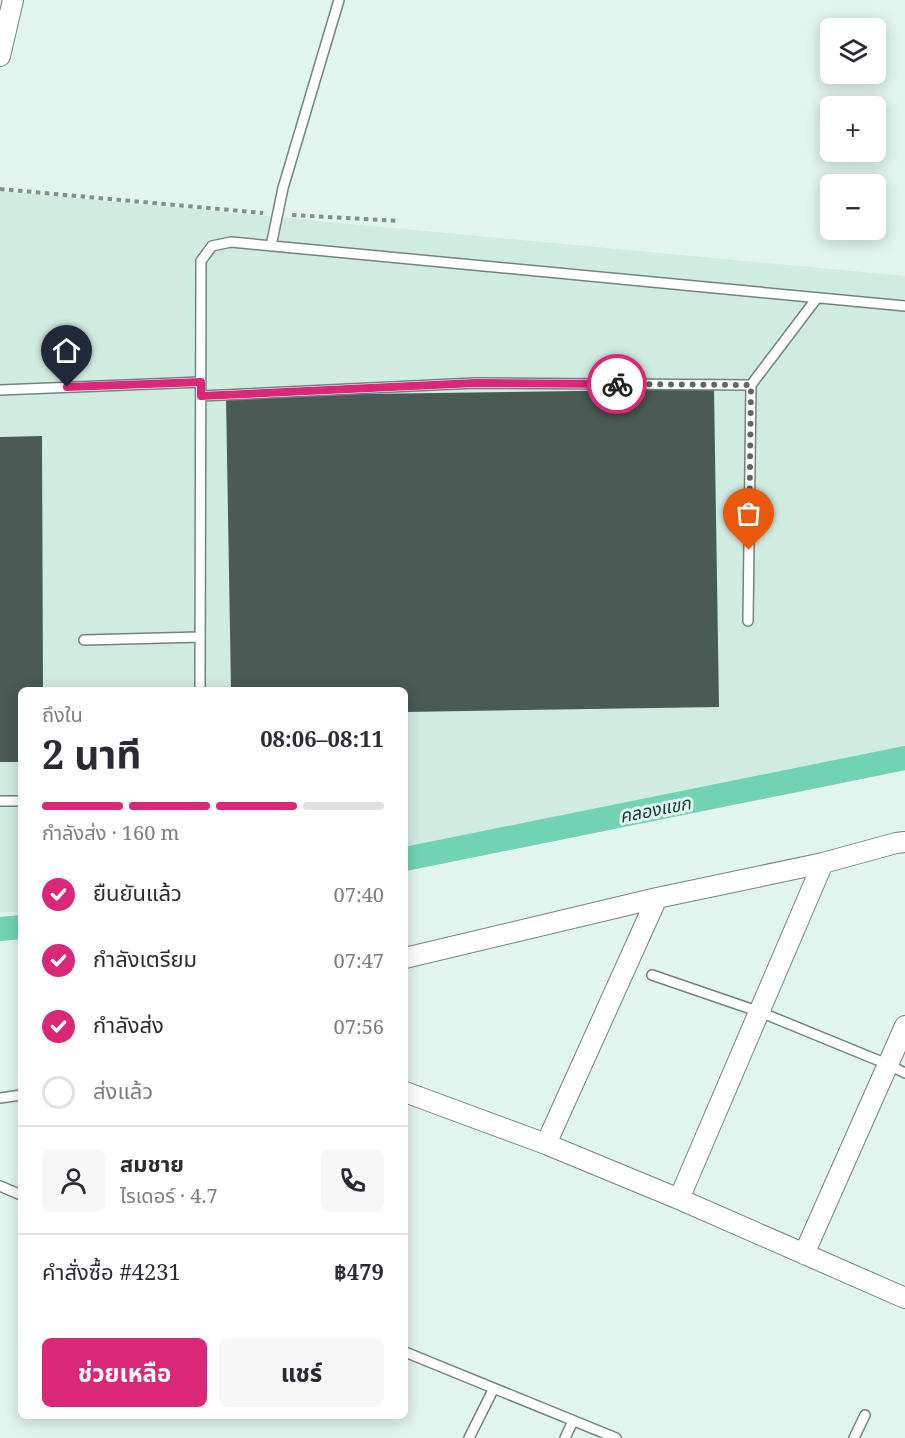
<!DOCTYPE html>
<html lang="th">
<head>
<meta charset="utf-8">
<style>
	:root { --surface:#fff; --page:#f7f7f7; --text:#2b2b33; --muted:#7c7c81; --line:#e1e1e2; --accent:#db2777 }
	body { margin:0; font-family:"Noto Serif","Noto Sans Thai",serif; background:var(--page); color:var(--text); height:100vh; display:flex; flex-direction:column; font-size:22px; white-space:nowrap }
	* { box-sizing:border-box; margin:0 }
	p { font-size:20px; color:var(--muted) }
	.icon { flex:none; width:33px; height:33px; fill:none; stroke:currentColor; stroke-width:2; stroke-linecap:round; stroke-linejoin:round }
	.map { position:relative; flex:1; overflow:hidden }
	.details { position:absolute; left:18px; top:687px; width:390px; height:732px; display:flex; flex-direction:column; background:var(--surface); border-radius:9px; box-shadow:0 3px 15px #0003 }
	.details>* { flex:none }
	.buttons { position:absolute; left:820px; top:18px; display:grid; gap:12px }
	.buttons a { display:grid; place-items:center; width:66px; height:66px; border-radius:9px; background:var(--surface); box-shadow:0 3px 15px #0003; font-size:30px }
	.pin { position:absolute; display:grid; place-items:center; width:51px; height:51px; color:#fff; margin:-62px -26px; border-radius:50% 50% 50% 0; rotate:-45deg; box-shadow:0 0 6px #0007 }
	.pin .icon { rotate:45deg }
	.courier { position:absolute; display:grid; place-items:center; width:60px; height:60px; margin:-30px; border:4px solid #db2777; border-radius:50%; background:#fff; color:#222; box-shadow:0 2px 8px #0007 }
	.summary em { font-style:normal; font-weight:700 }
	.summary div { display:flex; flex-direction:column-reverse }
	.summary { display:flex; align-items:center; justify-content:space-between; height:102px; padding:0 24px }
	h1 { font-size:39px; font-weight:700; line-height:45px }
	.bar { display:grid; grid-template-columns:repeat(4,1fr); gap:9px 6px; align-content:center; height:72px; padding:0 24px }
	.bar i { height:8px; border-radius:4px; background:var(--line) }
	.bar .on { background:var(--accent) }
	.bar p { grid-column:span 4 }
	.line { display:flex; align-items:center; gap:15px; padding:0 24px; border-top:2px solid var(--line) }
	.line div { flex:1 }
	.round { display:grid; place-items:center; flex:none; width:63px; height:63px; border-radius:9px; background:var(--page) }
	ol { padding:0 24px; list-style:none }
	li { display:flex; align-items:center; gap:18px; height:66px }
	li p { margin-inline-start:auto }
	li .icon { padding:6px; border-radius:50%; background:var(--accent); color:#fff; stroke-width:4 }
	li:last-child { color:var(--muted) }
	li i { width:33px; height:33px; border:3px solid var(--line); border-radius:50% }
	.cta { display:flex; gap:12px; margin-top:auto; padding:12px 24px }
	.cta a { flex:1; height:69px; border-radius:9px; background:var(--accent); color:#fff; font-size:24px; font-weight:700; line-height:69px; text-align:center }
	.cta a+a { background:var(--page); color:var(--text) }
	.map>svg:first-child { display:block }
	.built { fill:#d0ece1 }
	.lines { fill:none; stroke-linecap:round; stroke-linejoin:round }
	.canal { stroke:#71d3b4; stroke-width:24 }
	.building { fill:#4a5a54 }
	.service-casing { stroke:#72837d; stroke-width:12 }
	.minor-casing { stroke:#72837d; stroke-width:22 }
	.path { stroke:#828f8b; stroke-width:4; stroke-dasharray:4.5 4.5; stroke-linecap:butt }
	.service { stroke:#fff; stroke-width:9 }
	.minor { stroke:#fff; stroke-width:20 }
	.done { stroke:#5d6864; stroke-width:6; stroke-dasharray:0 10.8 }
	.route { stroke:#db2777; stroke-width:8 }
	.labels { text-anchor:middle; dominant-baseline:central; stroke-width:6; stroke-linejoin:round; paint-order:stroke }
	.water-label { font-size:18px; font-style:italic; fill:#134033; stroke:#e1f4ed }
</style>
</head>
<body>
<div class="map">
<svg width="905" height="1438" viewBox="0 0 905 1438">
	<rect width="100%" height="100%" fill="#e1f4ed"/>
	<!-- built -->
	<path class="built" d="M 0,191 L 905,276 L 905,752 L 405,856 L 405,690 L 21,690 L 21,912 L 0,912 Z"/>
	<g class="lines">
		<!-- canal -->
		<path class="canal" d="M 405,859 L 905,758
			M 0,929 L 21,927"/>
	</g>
	<!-- building -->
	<path class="building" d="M 714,389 L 719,707 L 405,712 L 405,690 L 231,690 L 226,396 Z
		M 42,436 L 43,690 L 21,690 L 21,762 L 0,762 L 0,437 Z"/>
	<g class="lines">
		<!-- service casing -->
		<g class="service-casing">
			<path id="service" d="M 271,246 L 283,188 L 339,0
				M 0,390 L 201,382
				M 201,396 L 475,383 L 751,385
				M 748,621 L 751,385 L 817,298
				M 84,640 L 200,637
				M 200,690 L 201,261 L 212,246 L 231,242 L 905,306
				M 0,801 L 21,801
				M 652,975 L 760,1012 L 887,1064 L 905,1073
				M 0,1098 L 21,1095
				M 0,1186 L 21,1195
				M 405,1352 L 616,1438
				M 469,1438 L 494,1388
				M 565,1438 L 573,1421
				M 854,1438 L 865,1415"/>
		</g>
		<!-- minor casing -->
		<g class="minor-casing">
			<path id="minor" d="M 0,56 L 13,0
				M 405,958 L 657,898 L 823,863 L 896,843 L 905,842
				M 405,1092 L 546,1144 L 679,1199 L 905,1298
				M 546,1144 L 657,898
				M 679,1199 L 823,863
				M 804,1254 L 905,1026"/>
		</g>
		<!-- path -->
		<path class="path" d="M 0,189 L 263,213
			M 292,215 L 399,221"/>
		<!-- service -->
		<use href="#service" class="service"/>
		<!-- minor -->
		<use href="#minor" class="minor"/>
	</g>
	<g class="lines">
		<!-- done -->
		<path class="done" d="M 617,384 L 751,385 L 749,550"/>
		<!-- route -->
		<path class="route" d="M 67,387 L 201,382 L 201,396 L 475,383 L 617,384"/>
	</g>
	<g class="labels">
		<!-- water labels -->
		<g class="water-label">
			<text transform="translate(655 809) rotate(-11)">คลองแขก</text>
		</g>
	</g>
</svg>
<div class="buttons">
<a><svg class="icon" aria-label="layers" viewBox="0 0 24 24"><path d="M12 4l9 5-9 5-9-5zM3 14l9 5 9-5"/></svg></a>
<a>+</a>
<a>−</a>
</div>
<div class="pin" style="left:749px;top:550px;background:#ea580c"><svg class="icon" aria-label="bag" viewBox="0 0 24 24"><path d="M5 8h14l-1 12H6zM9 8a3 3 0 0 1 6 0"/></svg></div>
<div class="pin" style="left:67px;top:387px;background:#1f2937"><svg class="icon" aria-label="home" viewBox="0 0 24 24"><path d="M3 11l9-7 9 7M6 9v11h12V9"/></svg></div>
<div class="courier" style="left:617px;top:384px"><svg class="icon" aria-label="bike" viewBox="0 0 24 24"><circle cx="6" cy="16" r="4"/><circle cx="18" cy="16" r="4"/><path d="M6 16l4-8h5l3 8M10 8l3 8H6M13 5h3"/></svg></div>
<section class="details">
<div class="summary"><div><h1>2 นาที</h1><p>ถึงใน</p></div><em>08:06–08:11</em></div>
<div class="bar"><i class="on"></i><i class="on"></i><i class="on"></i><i></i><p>กำลังส่ง · 160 m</p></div>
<ol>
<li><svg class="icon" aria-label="check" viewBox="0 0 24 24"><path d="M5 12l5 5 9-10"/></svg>ยืนยันแล้ว<p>07:40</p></li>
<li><svg class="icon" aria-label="check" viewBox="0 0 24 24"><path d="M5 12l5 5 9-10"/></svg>กำลังเตรียม<p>07:47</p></li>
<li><svg class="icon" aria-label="check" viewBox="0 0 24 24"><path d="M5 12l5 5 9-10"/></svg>กำลังส่ง<p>07:56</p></li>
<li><i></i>ส่งแล้ว</li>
</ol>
<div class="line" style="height:108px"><a class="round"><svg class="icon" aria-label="person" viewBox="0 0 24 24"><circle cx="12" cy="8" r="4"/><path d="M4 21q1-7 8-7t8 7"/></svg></a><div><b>สมชาย</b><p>ไรเดอร์ · 4.7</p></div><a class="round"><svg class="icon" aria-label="phone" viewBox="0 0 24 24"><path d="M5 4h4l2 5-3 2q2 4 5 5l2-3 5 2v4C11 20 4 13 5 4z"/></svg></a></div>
<div class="line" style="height:78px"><div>คำสั่งซื้อ #4231</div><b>฿479</b></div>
<div class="cta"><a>ช่วยเหลือ</a><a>แชร์</a></div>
</section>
</div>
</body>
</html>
